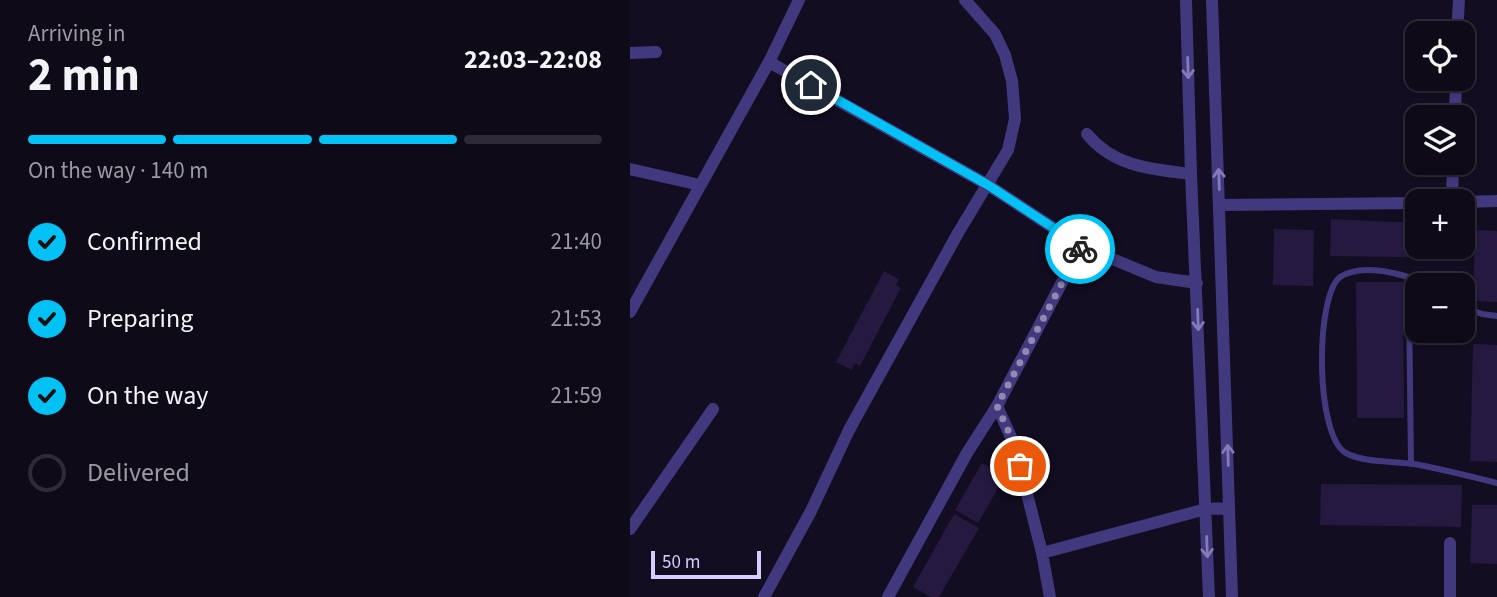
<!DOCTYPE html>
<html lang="en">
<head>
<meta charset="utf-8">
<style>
	:root { --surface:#0e0a18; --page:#171321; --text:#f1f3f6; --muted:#9b9aa2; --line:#2e2b37; --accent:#02c2f5 }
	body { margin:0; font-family:"Source Sans 3",sans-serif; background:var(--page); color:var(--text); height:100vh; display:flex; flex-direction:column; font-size:26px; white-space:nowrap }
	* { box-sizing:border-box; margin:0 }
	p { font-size:23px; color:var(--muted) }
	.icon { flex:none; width:38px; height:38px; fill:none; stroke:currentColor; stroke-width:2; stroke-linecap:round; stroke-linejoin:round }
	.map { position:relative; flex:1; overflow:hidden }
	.details { display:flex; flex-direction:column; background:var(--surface); width:630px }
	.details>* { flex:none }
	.buttons { position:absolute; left:775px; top:21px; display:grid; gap:14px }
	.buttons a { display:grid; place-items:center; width:70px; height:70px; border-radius:14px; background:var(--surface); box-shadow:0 2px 5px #0004,0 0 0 2px var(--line); font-size:35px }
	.scale { position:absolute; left:21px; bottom:18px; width:110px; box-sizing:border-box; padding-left:7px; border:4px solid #d7ccff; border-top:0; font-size:19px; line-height:24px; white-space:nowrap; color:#d7ccff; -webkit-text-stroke:5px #120d20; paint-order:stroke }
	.pin { position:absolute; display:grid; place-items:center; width:60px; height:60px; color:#fff; margin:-30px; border:4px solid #fff; border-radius:50%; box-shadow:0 2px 7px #0007 }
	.courier { position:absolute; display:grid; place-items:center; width:70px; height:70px; margin:-35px; border:5px solid #02c2f5; border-radius:50%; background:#fff; color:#222; box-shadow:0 2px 9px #0007 }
	.head em { font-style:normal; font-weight:700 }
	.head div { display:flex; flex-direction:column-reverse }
	.head { display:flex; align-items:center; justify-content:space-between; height:119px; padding:0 28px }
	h1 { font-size:46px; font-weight:700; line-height:52px }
	.bar { display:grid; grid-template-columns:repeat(4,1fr); gap:10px 7px; align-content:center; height:84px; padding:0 28px }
	.bar i { height:9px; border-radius:5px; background:var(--line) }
	.bar .selected { background:var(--accent) }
	.bar p { grid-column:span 4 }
	ol { padding:0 28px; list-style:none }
	li { display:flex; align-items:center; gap:21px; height:77px }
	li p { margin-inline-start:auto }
	li .icon { padding:7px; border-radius:50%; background:var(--accent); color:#111; stroke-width:4 }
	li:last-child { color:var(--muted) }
	li i { width:38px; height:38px; border:4px solid var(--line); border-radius:50% }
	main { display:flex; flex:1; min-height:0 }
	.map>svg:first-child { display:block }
	.building { fill:#251940 }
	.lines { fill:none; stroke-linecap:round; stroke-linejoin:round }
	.service { stroke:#42387e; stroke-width:6 }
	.minor { stroke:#42387e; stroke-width:12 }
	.oneway { stroke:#857bb8 }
	.done { stroke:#9289b1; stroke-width:7; stroke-dasharray:0 12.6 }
	.route { stroke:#02c2f5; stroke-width:9 }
</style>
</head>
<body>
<main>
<section class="details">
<div class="head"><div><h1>2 min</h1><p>Arriving in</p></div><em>22:03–22:08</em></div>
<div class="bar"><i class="selected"></i><i class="selected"></i><i class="selected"></i><i></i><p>On the way · 140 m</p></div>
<ol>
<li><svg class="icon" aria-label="check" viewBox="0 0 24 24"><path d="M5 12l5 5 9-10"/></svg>Confirmed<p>21:40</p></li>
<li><svg class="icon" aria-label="check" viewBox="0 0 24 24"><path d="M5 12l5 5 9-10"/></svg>Preparing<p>21:53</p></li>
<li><svg class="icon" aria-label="check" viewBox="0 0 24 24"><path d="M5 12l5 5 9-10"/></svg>On the way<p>21:59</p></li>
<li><i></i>Delivered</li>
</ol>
</section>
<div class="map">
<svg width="867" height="597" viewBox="0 0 867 597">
	<rect width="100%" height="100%" fill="#120d20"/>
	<!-- building -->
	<path class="building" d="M 701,219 L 788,223 L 788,247 L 826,247 L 826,258 L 700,256 Z
		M 644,229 L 684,230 L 683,286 L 643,285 Z
		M 845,230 L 867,231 L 867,302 L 843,301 Z
		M 254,271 L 269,279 L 266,285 L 271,288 L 230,366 L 225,363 L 222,370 L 206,362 Z
		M 726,282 L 773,282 L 774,418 L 727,418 Z
		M 843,344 L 867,345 L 867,462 L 840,461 Z
		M 352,463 L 375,476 L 348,523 L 325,510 Z
		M 691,484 L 832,485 L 831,527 L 690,525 Z
		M 842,505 L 867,505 L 867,564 L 840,563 Z
		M 324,514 L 349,528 L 309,597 L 301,597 L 283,587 Z"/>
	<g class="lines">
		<!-- service -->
		<path class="service" d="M 797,285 C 776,274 732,262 710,277 C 685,297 685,436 716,453 C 734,463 764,461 784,464 C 812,469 839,476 867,483
			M 833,307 L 852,314 L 867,316
			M 781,464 L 779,302 L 782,277"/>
		<!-- minor -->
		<path class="minor" d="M 556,0 L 561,174 L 579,597
			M 582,0 L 602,597
			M 827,33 L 829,0
			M 0,53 L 26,52
			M 139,62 L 358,185 L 451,246 L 526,277 L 567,283
			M 825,117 L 826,79
			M 457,134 C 484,167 521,169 561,174
			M 0,169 L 70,185
			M 822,201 L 823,163
			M 833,202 L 867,201
			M 590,205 L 788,203
			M 0,312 L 139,62 L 169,0
			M 367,406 L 385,446 L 412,553 L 420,597
			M 0,529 L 83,409
			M 820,543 L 820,597
			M 412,553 L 576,509 L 599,508
			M 134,597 L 181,511 L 219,430 L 328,233 L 378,150 L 385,119 L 382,81 L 375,55 L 365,34 L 335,0
			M 258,597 L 337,453 L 367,406 L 451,246"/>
	</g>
	<!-- one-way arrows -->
	<defs><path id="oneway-shaft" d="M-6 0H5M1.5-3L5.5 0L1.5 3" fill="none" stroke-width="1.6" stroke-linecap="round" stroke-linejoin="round" transform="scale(1.75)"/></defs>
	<g class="oneway">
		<use href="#oneway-shaft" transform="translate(558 68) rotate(88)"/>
		<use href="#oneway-shaft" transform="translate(589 179) rotate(-92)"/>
		<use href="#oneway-shaft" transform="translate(568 320) rotate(88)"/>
		<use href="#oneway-shaft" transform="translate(598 455) rotate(-92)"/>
		<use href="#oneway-shaft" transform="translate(577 547) rotate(88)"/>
	</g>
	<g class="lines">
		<!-- done -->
		<path class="done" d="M 390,466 L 385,446 L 367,406 L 450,249"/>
		<!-- route -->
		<path class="route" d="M 181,85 L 358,185 L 451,246 L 450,249"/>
	</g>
</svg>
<div class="buttons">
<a><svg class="icon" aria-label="locate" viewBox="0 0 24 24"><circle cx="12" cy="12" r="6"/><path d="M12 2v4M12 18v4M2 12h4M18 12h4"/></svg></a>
<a><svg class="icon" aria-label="layers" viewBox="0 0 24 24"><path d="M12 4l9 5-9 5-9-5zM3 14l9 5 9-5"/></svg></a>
<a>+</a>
<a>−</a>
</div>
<div class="scale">50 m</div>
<div class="pin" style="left:390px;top:466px;background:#ea580c"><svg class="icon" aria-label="bag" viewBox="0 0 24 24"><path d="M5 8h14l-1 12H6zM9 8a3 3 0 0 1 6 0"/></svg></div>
<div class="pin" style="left:181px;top:85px;background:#1f2937"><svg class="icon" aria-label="home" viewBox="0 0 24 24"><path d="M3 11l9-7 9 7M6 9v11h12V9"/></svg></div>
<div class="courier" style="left:450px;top:249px"><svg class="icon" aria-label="bike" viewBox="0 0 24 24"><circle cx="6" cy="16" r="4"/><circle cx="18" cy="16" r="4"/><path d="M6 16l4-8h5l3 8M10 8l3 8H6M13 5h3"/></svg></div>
</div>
</main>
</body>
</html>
